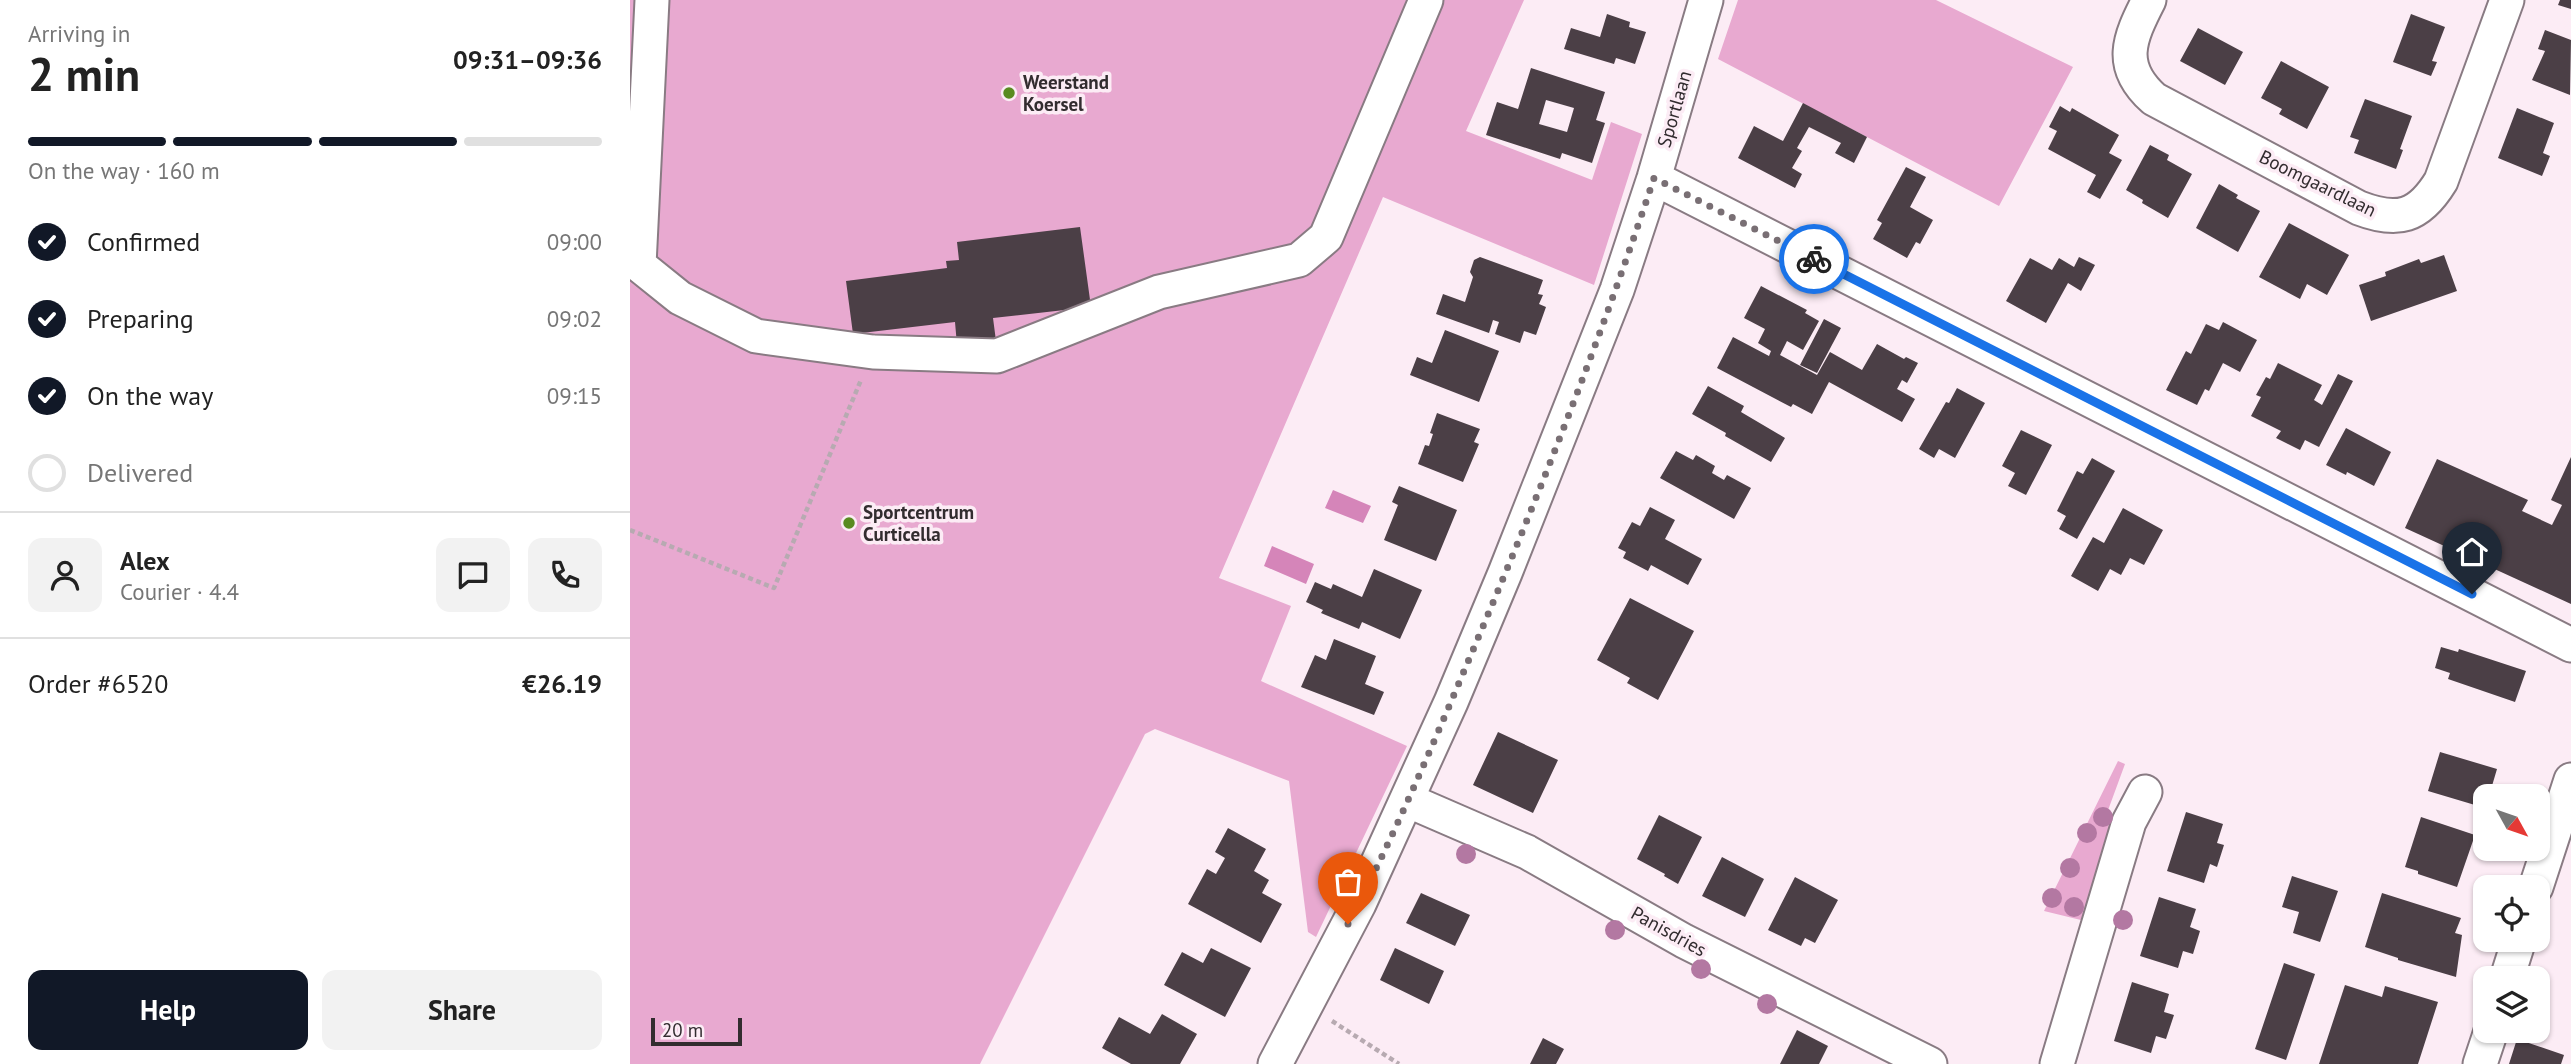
<!DOCTYPE html>
<html lang="en">
<head>
<meta charset="utf-8">
<style>
	:root { --surface:#fff; --page:#f2f2f2; --text:#222; --muted:#767676; --line:#e0e0e0; --accent:#111827 }
	body { margin:0; font-family:"PT Sans",sans-serif; background:var(--page); color:var(--text); height:100vh; display:flex; flex-direction:column; font-size:26px; white-space:nowrap }
	* { box-sizing:border-box; margin:0 }
	p { font-size:23px; color:var(--muted) }
	.icon { flex:none; width:38px; height:38px; fill:none; stroke:currentColor; stroke-width:2; stroke-linecap:round; stroke-linejoin:round }
	.map { position:relative; flex:1; overflow:hidden }
	.sheet { display:flex; flex-direction:column; background:var(--surface); width:630px }
	.sheet>* { flex:none }
	.needle { width:46px; rotate:130deg }
	.tools { position:absolute; left:1843px; top:784px; display:grid; gap:14px }
	.tools a { display:grid; place-items:center; width:77px; height:77px; border-radius:14px; background:var(--surface); box-shadow:0 2px 5px #0004; font-size:35px }
	.scale { position:absolute; left:21px; bottom:18px; width:91px; box-sizing:border-box; padding-left:7px; border:4px solid #322c2f; border-top:0; font-size:19px; line-height:24px; white-space:nowrap; color:#322c2f; -webkit-text-stroke:5px #fcecf5; paint-order:stroke }
	.pin { position:absolute; display:grid; place-items:center; width:60px; height:60px; color:#fff; margin:-72px -30px; border-radius:50% 50% 50% 0; rotate:-45deg; box-shadow:0 0 7px #0007 }
	.pin .icon { rotate:45deg }
	.courier { position:absolute; display:grid; place-items:center; width:70px; height:70px; margin:-35px; border:5px solid #1a73e8; border-radius:50%; background:#fff; color:#222; box-shadow:0 2px 9px #0007 }
	.headline em { font-style:normal; font-weight:700 }
	.headline div { display:flex; flex-direction:column-reverse }
	.headline { display:flex; align-items:center; justify-content:space-between; height:119px; padding:0 28px }
	h1 { font-size:46px; font-weight:700; line-height:52px }
	.bar { display:grid; grid-template-columns:repeat(4,1fr); gap:10px 7px; align-content:center; height:84px; padding:0 28px }
	.bar i { height:9px; border-radius:5px; background:var(--line) }
	.bar .current { background:var(--accent) }
	.bar p { grid-column:span 4 }
	.line { display:flex; align-items:center; gap:18px; padding:0 28px; border-top:2px solid var(--line) }
	.line div { flex:1 }
	.round { display:grid; place-items:center; flex:none; width:74px; height:74px; border-radius:14px; background:var(--page) }
	ol { padding:0 28px; list-style:none }
	li { display:flex; align-items:center; gap:21px; height:77px }
	li p { margin-inline-start:auto }
	li .icon { padding:7px; border-radius:50%; background:var(--accent); color:#fff; stroke-width:4 }
	li:last-child { color:var(--muted) }
	li i { width:38px; height:38px; border:4px solid var(--line); border-radius:50% }
	.button { display:flex; gap:14px; margin-top:auto; padding:14px 28px }
	.button a { flex:1; height:80px; border-radius:14px; background:var(--accent); color:#fff; font-size:28px; font-weight:700; line-height:80px; text-align:center }
	.button a+a { background:var(--page); color:var(--text) }
	main { display:flex; flex:1; min-height:0 }
	.map>svg:first-child { display:block }
	.green { fill:#e8a9d0 }
	.water { fill:#d585b9 }
	.building { fill:#4b3f46; fill-rule:evenodd }
	.lines { fill:none; stroke-linecap:round; stroke-linejoin:round }
	.minor-casing { stroke:#897b83; stroke-width:37 }
	.path { stroke:#b7aab1; stroke-width:4.5; stroke-dasharray:5 3.5; stroke-linecap:butt }
	.minor { stroke:#fff; stroke-width:33 }
	.tree { fill:#b378a2 }
	.done { stroke:#796f74; stroke-width:7; stroke-dasharray:0 12.6 }
	.route { stroke:#1a73e8; stroke-width:9 }
	.poi-dot { fill:#598b20; stroke:#fcecf5; stroke-width:2.5 }
	.labels { text-anchor:middle; dominant-baseline:central; stroke-width:7; stroke-linejoin:round; paint-order:stroke }
	.poi-label { font-size:19px; font-weight:bold; fill:#322c2f; stroke:#fcecf5; text-anchor:start }
	.street-label { font-size:19px; fill:#322c2f; stroke:#fcecf5 }
</style>
</head>
<body>
<main>
<section class="sheet">
<div class="headline"><div><h1>2 min</h1><p>Arriving in</p></div><em>09:31–09:36</em></div>
<div class="bar"><i class="current"></i><i class="current"></i><i class="current"></i><i></i><p>On the way · 160 m</p></div>
<ol>
<li><svg class="icon" aria-label="check" viewBox="0 0 24 24"><path d="M5 12l5 5 9-10"/></svg>Confirmed<p>09:00</p></li>
<li><svg class="icon" aria-label="check" viewBox="0 0 24 24"><path d="M5 12l5 5 9-10"/></svg>Preparing<p>09:02</p></li>
<li><svg class="icon" aria-label="check" viewBox="0 0 24 24"><path d="M5 12l5 5 9-10"/></svg>On the way<p>09:15</p></li>
<li><i></i>Delivered</li>
</ol>
<div class="line" style="height:126px"><a class="round"><svg class="icon" aria-label="person" viewBox="0 0 24 24"><circle cx="12" cy="8" r="4"/><path d="M4 21q1-7 8-7t8 7"/></svg></a><div><b>Alex</b><p>Courier · 4.4</p></div><a class="round"><svg class="icon" aria-label="chat" viewBox="0 0 24 24"><path d="M4 5h16v11H9l-5 4z"/></svg></a><a class="round"><svg class="icon" aria-label="phone" viewBox="0 0 24 24"><path d="M5 4h4l2 5-3 2q2 4 5 5l2-3 5 2v4C11 20 4 13 5 4z"/></svg></a></div>
<div class="line" style="height:91px"><div>Order #6520</div><b>€26.19</b></div>
<div class="button"><a>Help</a><a>Share</a></div>
</section>
<div class="map">
<svg width="1941" height="1064" viewBox="0 0 1941 1064">
	<rect width="100%" height="100%" fill="#fcecf5"/>
	<!-- green -->
	<path class="green" d="M 0,0 L 894,0 L 836,131 L 962,180 L 981,122 L 1012,134 L 964,285 L 753,197 L 589,578 L 661,606 L 631,681 L 777,746 L 686,937 L 678,932 L 659,781 L 525,729 L 515,734 L 350,1064 L 0,1064 Z
		M 1108,0 L 1306,0 L 1443,67 L 1369,206 L 1088,59 Z
		M 1488,761 L 1495,764 L 1477,813 L 1487,817 L 1455,921 L 1414,911 Z"/>
	<!-- water -->
	<path class="water" d="M 703,490 L 741,506 L 733,523 L 695,508 Z
		M 642,546 L 684,564 L 676,584 L 634,566 Z"/>
	<!-- building -->
	<path class="building" d="M 1930,0 L 1941,0 L 1941,9 L 1928,5 Z
		M 977,14 L 1000,22 L 999,27 L 1016,32 L 1005,64 L 986,58 L 984,64 L 934,49 L 941,28 L 970,37 Z
		M 1781,14 L 1815,27 L 1802,61 L 1807,62 L 1801,76 L 1763,62 Z
		M 1568,28 L 1613,52 L 1595,85 L 1550,61 Z
		M 1915,30 L 1941,40 L 1940,95 L 1902,80 L 1915,51 L 1908,49 Z
		M 1651,61 L 1699,87 L 1677,129 L 1649,114 L 1652,109 L 1631,98 Z
		M 901,68 L 975,92 L 966,120 L 975,123 L 962,163 L 932,153 L 930,159 L 856,135 L 867,102 L 888,109 ZM 916,100 L 944,108 L 937,132 L 909,124 Z
		M 1735,99 L 1782,116 L 1770,149 L 1773,150 L 1766,169 L 1724,153 L 1729,140 L 1720,137 Z
		M 1173,103 L 1237,137 L 1224,163 L 1205,153 L 1211,143 L 1179,127 L 1167,148 L 1172,151 L 1162,168 L 1172,174 L 1165,188 L 1108,158 L 1124,126 L 1153,141 Z
		M 1430,106 L 1440,112 L 1442,108 L 1489,135 L 1479,153 L 1492,160 L 1470,199 L 1457,192 L 1466,175 L 1418,149 L 1427,131 L 1419,127 Z
		M 1887,108 L 1924,123 L 1913,153 L 1920,156 L 1912,176 L 1868,158 Z
		M 1520,145 L 1539,155 L 1537,160 L 1562,174 L 1538,218 L 1512,203 L 1513,200 L 1496,190 Z
		M 1276,167 L 1296,177 L 1280,207 L 1303,220 L 1290,244 L 1286,242 L 1277,258 L 1243,239 L 1252,223 L 1247,220 Z
		M 1589,184 L 1608,195 L 1606,198 L 1630,211 L 1608,252 L 1566,228 Z
		M 1659,223 L 1719,255 L 1697,295 L 1677,284 L 1670,299 L 1629,277 Z
		M 450,227 L 461,307 L 363,318 L 366,341 L 327,345 L 325,322 L 223,334 L 216,281 L 317,268 L 316,261 L 329,260 L 327,242 Z
		M 1814,255 L 1827,291 L 1741,321 L 1729,285 L 1756,276 L 1755,272 L 1789,259 L 1791,263 Z
		M 850,257 L 913,280 L 908,294 L 913,295 L 909,304 L 916,307 L 906,335 L 894,331 L 890,343 L 865,334 L 869,322 L 863,320 L 859,333 L 806,314 L 813,294 L 835,302 L 843,277 L 840,272 L 844,260 Z
		M 1449,257 L 1465,265 L 1451,291 L 1438,283 L 1416,323 L 1376,301 L 1400,258 L 1422,270 L 1429,258 L 1444,267 Z
		M 1131,286 L 1177,310 L 1175,313 L 1189,321 L 1173,350 L 1157,341 L 1150,355 L 1187,375 L 1200,352 L 1232,370 L 1247,344 L 1274,359 L 1276,357 L 1288,363 L 1277,383 L 1272,380 L 1267,389 L 1285,399 L 1272,422 L 1199,382 L 1182,414 L 1163,404 L 1161,407 L 1087,368 L 1103,337 L 1139,356 L 1141,351 L 1128,343 L 1135,329 L 1114,318 Z
		M 1194,319 L 1211,328 L 1187,373 L 1170,365 Z
		M 1593,322 L 1627,340 L 1610,372 L 1593,363 L 1579,391 L 1575,389 L 1567,405 L 1536,390 L 1556,351 L 1561,354 L 1576,324 L 1589,330 Z
		M 815,330 L 869,351 L 849,402 L 780,375 L 787,357 L 802,363 Z
		M 1648,363 L 1692,385 L 1684,400 L 1692,405 L 1708,374 L 1723,381 L 1689,447 L 1675,440 L 1670,450 L 1646,438 L 1651,431 L 1621,416 L 1631,397 L 1626,395 L 1636,377 L 1640,379 Z
		M 1078,386 L 1114,406 L 1111,412 L 1155,438 L 1141,462 L 1095,436 L 1096,433 L 1062,414 Z
		M 1327,388 L 1355,403 L 1325,458 L 1309,449 L 1304,458 L 1289,449 L 1316,402 L 1319,403 Z
		M 807,413 L 850,429 L 844,442 L 849,444 L 833,482 L 788,464 L 795,445 L 799,446 L 803,434 L 800,433 Z
		M 1716,428 L 1761,452 L 1744,486 L 1717,472 L 1716,475 L 1696,465 Z
		M 1391,430 L 1422,445 L 1396,495 L 1378,486 L 1385,473 L 1372,466 Z
		M 1046,451 L 1063,460 L 1066,455 L 1085,466 L 1082,473 L 1094,480 L 1097,475 L 1121,488 L 1104,519 L 1030,478 Z
		M 1941,457 L 1941,604 L 1775,528 L 1807,459 L 1898,500 L 1892,511 L 1922,525 L 1932,505 L 1921,500 Z
		M 1462,458 L 1485,471 L 1447,539 L 1429,529 L 1436,516 L 1427,511 L 1447,471 L 1453,474 Z
		M 769,486 L 827,510 L 806,561 L 754,540 L 768,505 L 762,502 Z
		M 1020,507 L 1045,520 L 1035,539 L 1072,559 L 1058,585 L 1021,565 L 1018,571 L 993,558 L 996,552 L 988,548 L 1002,522 L 1010,526 Z
		M 1493,508 L 1533,530 L 1514,565 L 1500,558 L 1491,575 L 1480,569 L 1468,591 L 1441,576 L 1463,537 L 1474,543 Z
		M 744,569 L 792,590 L 770,639 L 732,622 L 729,629 L 691,613 L 693,610 L 676,602 L 685,582 L 701,589 L 703,584 L 732,597 Z
		M 1000,598 L 1064,631 L 1028,700 L 997,683 L 1000,678 L 967,660 Z
		M 704,639 L 746,656 L 735,684 L 754,692 L 744,715 L 671,687 L 685,655 L 696,660 Z
		M 1811,647 L 1828,652 L 1829,649 L 1896,671 L 1885,702 L 1818,679 L 1820,673 L 1805,668 Z
		M 868,732 L 928,760 L 903,813 L 843,785 Z
		M 1810,752 L 1867,769 L 1859,796 L 1855,796 L 1855,808 L 1798,791 Z
		M 1556,812 L 1593,824 L 1587,843 L 1594,845 L 1587,867 L 1580,864 L 1574,883 L 1537,871 Z
		M 1029,815 L 1072,837 L 1048,884 L 1034,876 L 1035,874 L 1007,859 Z
		M 1791,817 L 1845,835 L 1827,887 L 1788,874 L 1788,871 L 1775,867 Z
		M 598,828 L 636,849 L 624,871 L 639,880 L 632,893 L 652,904 L 631,943 L 558,904 L 577,869 L 586,874 L 595,858 L 585,852 Z
		M 1092,857 L 1134,879 L 1115,917 L 1072,896 Z
		M 1662,876 L 1708,891 L 1690,942 L 1663,933 L 1669,912 L 1652,907 Z
		M 1165,877 L 1208,900 L 1185,943 L 1175,938 L 1171,946 L 1138,930 Z
		M 791,893 L 840,915 L 825,946 L 776,923 Z
		M 1752,893 L 1831,918 L 1825,933 L 1832,935 L 1826,977 L 1768,960 L 1768,958 L 1735,947 Z
		M 1529,897 L 1566,909 L 1560,927 L 1570,931 L 1563,954 L 1553,951 L 1548,968 L 1510,956 Z
		M 581,948 L 621,968 L 595,1017 L 534,985 L 552,952 L 573,963 Z
		M 765,948 L 814,971 L 799,1004 L 750,980 Z
		M 1654,963 L 1685,974 L 1656,1060 L 1625,1049 Z
		M 1502,982 L 1539,994 L 1534,1012 L 1544,1015 L 1536,1039 L 1526,1036 L 1521,1053 L 1484,1041 Z
		M 1715,985 L 1752,997 L 1755,986 L 1808,1002 L 1788,1064 L 1689,1064 Z
		M 532,1014 L 567,1034 L 550,1064 L 501,1064 L 472,1048 L 489,1017 L 520,1034 Z
		M 1167,1030 L 1198,1046 L 1189,1064 L 1150,1064 Z
		M 913,1038 L 934,1049 L 926,1064 L 900,1064 Z
		M 1887,1039 L 1934,1055 L 1931,1064 L 1879,1064 Z"/>
	<g class="lines">
		<!-- minor casing -->
		<g class="minor-casing">
			<path id="minor" d="M 22,0 L 9,265 L 50,298 L 126,336 L 243,352 L 367,356 L 529,292 L 669,260 L 696,237 L 796,0
				M 1519,0 C 1499,39 1487,66 1524,99 L 1729,208 C 1768,223 1789,217 1811,181 L 1877,0
				M 1024,178 L 1941,645
				M 777,800 L 897,852 L 1054,941 L 1300,1064
				M 1906,887 L 1941,780
				M 1877,978 L 1889,940
				M 645,1064 L 729,904 L 821,702 L 875,573 L 987,290 L 1024,178 L 1076,0
				M 1427,1064 L 1499,822 L 1515,792
				M 1850,1064 L 1861,1031"/>
		</g>
		<!-- path -->
		<path class="path" d="M 0,530 L 144,588 L 231,380
			M 702,1021 L 769,1064"/>
		<!-- minor -->
		<use href="#minor" class="minor"/>
	</g>
	<!-- trees -->
	<g class="tree">
		<circle cx="1473" cy="817" r="10"/>
		<circle cx="1457" cy="833" r="10"/>
		<circle cx="836" cy="854" r="10"/>
		<circle cx="1440" cy="868" r="10"/>
		<circle cx="1422" cy="898" r="10"/>
		<circle cx="1444" cy="907" r="10"/>
		<circle cx="1493" cy="920" r="10"/>
		<circle cx="985" cy="930" r="10"/>
		<circle cx="1071" cy="969" r="10"/>
		<circle cx="1137" cy="1004" r="10"/>
	</g>
	<g class="lines">
		<!-- done -->
		<path class="done" d="M 718,924 C 769,827 811,725 854,624 C 916,477 974,329 1024,178 L 1184,259"/>
		<!-- route -->
		<path class="route" d="M 1184,259 L 1842,594"/>
	</g>
	<!-- markers -->
	<g class="poi-dot">
		<circle cx="379" cy="93" r="7"/>
		<circle cx="219" cy="523" r="7"/>
	</g>
	<g class="labels">
		<!-- poi labels -->
		<g class="poi-label">
			<text x="393" y="82">Weerstand<tspan x="393" dy="22">Koersel</tspan></text>
			<text x="233" y="512">Sportcentrum<tspan x="233" dy="22">Curticella</tspan></text>
		</g>
		<!-- street labels -->
		<g class="street-label">
			<text transform="translate(1044 109) rotate(-74)">Sportlaan</text>
			<text transform="translate(1688 183) rotate(26)">Boomgaardlaan</text>
			<text transform="translate(1039 931) rotate(29)">Panisdries</text>
		</g>
	</g>
</svg>
<div class="tools">
<a><svg class="needle" viewBox="-14 -14 28 28"><path d="M0-13l5 13h-10z" fill="#e53935"/><path d="M0 13l5-13h-10z" fill="#767676"/></svg></a>
<a><svg class="icon" aria-label="locate" viewBox="0 0 24 24"><circle cx="12" cy="12" r="6"/><path d="M12 2v4M12 18v4M2 12h4M18 12h4"/></svg></a>
<a><svg class="icon" aria-label="layers" viewBox="0 0 24 24"><path d="M12 4l9 5-9 5-9-5zM3 14l9 5 9-5"/></svg></a>
</div>
<div class="scale">20 m</div>
<div class="pin" style="left:718px;top:924px;background:#ea580c"><svg class="icon" aria-label="bag" viewBox="0 0 24 24"><path d="M5 8h14l-1 12H6zM9 8a3 3 0 0 1 6 0"/></svg></div>
<div class="pin" style="left:1842px;top:594px;background:#1f2937"><svg class="icon" aria-label="home" viewBox="0 0 24 24"><path d="M3 11l9-7 9 7M6 9v11h12V9"/></svg></div>
<div class="courier" style="left:1184px;top:259px"><svg class="icon" aria-label="bike" viewBox="0 0 24 24"><circle cx="6" cy="16" r="4"/><circle cx="18" cy="16" r="4"/><path d="M6 16l4-8h5l3 8M10 8l3 8H6M13 5h3"/></svg></div>
</div>
</main>
</body>
</html>
